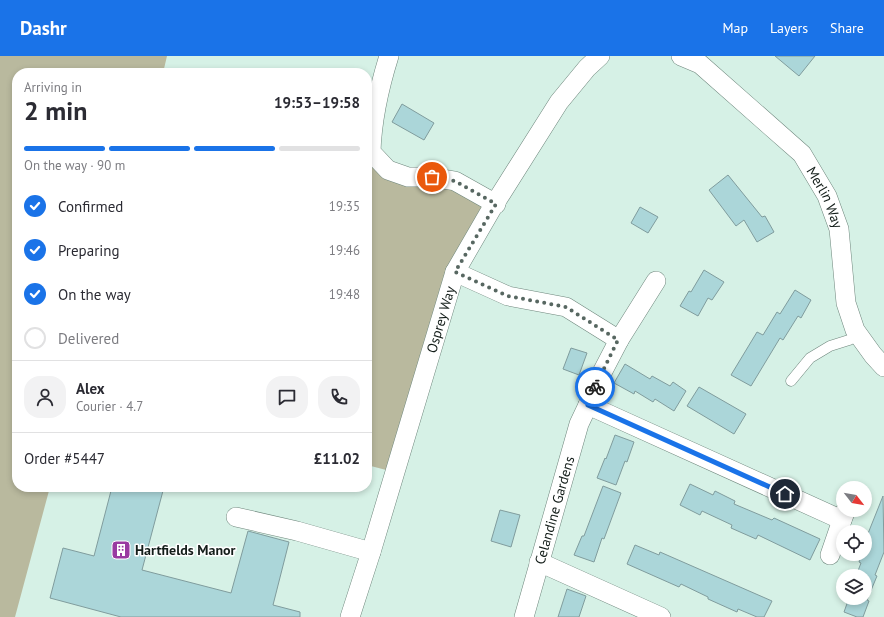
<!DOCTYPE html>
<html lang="en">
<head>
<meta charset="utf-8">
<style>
	:root { --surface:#fff; --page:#f2f2f3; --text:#2b2b33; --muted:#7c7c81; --line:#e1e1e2; --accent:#1a73e8 }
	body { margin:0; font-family:"PT Sans",sans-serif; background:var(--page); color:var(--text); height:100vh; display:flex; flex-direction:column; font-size:15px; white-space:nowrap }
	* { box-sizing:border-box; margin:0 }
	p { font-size:13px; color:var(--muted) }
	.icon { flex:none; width:22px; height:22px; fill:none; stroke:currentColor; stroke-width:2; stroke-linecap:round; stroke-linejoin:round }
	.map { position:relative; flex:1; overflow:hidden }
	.drawer { position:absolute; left:12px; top:12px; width:360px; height:424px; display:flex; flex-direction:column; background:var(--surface); border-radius:16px; box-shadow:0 2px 6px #0003 }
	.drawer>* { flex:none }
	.needle { width:26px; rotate:121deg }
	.buttons { position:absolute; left:836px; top:425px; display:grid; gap:8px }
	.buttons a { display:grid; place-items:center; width:36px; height:36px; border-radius:50%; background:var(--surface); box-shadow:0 2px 6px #0003; font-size:20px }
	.pin { position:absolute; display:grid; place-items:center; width:34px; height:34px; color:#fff; margin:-17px; border:2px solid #fff; border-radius:50%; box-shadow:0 1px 4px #0007 }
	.courier { position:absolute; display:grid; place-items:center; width:40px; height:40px; margin:-20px; border:3px solid #1a73e8; border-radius:50%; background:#fff; color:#222; box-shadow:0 1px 5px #0007 }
	.overview em { font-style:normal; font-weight:600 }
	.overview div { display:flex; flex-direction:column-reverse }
	.overview { display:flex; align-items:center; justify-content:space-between; height:68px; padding:0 12px }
	h1 { font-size:26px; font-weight:600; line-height:30px }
	.bar { display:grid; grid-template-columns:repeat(4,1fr); gap:6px 4px; align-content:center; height:48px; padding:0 12px }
	.bar i { height:5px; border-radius:3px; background:var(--line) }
	.bar .selected { background:var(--accent) }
	.bar p { grid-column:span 4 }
	.line { display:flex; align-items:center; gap:10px; padding:0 12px; border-top:1px solid var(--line) }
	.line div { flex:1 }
	.round { display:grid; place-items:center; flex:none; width:42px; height:42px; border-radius:16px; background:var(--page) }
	ol { padding:0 12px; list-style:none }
	li { display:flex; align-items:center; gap:12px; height:44px }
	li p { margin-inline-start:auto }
	li .icon { padding:4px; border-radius:50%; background:var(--accent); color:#fff; stroke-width:4 }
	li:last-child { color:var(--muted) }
	li i { width:22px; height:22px; border:2px solid var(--line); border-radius:50% }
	header { display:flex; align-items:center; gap:24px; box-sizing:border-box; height:56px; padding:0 20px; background:var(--accent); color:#fff }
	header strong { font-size:19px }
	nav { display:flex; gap:22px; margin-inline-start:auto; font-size:14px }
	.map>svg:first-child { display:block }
	.green { fill:#b9b99e }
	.building { fill:#abd6d9; stroke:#809c9d }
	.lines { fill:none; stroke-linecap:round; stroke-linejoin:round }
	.lane-casing { stroke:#6e867c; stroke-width:11 }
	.street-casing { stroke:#6e867c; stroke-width:20 }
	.lane { stroke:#fff; stroke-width:10 }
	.street { stroke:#fff; stroke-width:19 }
	.done { stroke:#576761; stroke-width:4; stroke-dasharray:0 7.2 }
	.route { stroke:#1a73e8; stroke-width:5 }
	.labels { text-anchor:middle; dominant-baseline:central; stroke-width:3; stroke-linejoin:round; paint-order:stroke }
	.street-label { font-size:14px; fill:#131d19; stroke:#fff }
	.poi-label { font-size:14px; font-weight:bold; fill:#131d19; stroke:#fff; text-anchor:start }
</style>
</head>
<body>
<header>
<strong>Dashr</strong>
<nav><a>Map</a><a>Layers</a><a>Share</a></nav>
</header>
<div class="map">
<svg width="884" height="561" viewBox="0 0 884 561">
	<rect width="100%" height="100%" fill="#d6f1e6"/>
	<!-- green -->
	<path class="green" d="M 0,0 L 167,0 L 163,17 L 17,17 L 17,431 L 50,431 L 15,561 L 0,561 Z
		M 367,101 L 431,124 L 492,152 L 451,214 L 390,415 L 367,409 Z"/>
	<!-- building -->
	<path class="building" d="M 775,0 L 815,0 L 799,20 Z
		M 402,48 L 434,67 L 424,84 L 392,66 Z
		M 728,119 L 762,161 L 765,160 L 774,176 L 757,186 L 744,164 L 736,170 L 709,134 Z
		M 640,151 L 658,161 L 648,177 L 631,167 Z
		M 704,214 L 724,226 L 712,244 L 708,242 L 698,260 L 680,250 L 689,235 L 691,236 Z
		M 795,234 L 811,244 L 801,262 L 798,260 L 783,284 L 780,282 L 751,330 L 731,319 L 757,276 L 763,279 L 777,256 L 780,258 Z
		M 571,292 L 587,297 L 579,319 L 563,313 Z
		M 625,308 L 650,323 L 652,320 L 670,330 L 673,326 L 686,335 L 674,355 L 655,343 L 653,346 L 635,335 L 634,338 L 614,327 Z
		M 699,331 L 746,358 L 734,378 L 687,350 Z
		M 615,379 L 634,386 L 627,406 L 625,405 L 616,429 L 597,422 L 605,402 L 606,403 Z
		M 690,428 L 713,439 L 715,435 L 735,445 L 734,448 L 772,464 L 774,462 L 820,483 L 810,504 L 758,479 L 756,483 L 731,472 L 732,469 L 702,455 L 700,459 L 680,449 Z
		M 603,430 L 621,437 L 604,483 L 602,482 L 594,506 L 574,499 L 582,480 L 584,480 Z
		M 112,431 L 164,431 L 142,514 L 231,537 L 248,475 L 289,486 L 273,549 L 300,556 L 300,561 L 121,561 L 50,542 L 63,492 L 94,500 Z
		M 883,440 L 884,496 L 875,519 L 877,520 L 867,544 L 869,545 L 863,561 L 857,561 L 844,556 L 849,542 L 865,542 L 865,520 L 856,520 L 861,507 L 859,506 L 862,498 L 865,498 L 865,490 L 869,481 L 867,480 Z
		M 500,454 L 520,459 L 511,491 L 491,485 Z
		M 635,489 L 659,499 L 660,496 L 772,545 L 764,561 L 757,561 L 738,553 L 737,556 L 708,543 L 708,541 L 681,528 L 679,531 L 627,508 Z
		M 567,533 L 586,540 L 579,561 L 558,561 Z"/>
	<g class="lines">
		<!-- lane casing -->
		<g class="lane-casing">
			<path id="lane" d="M 791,325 L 810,302 L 830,290 L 849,284 L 859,279"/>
		</g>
		<!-- street casing -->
		<g class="street-casing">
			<g id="street">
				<path d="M 389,0 C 379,32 372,63 371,96 L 388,114 L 408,121 L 431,121 L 455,125 L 496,148"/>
				<path id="s1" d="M 681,0 L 700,8 L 802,98 L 827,140 L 839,173 L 846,247 L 855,274 L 873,299 L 884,311"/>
				<path d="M 455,216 L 508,240 L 566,251 L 619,284 L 656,225"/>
				<path d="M 619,284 L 596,328 L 588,349 L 842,464"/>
				<path d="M 236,461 L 297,475 L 371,496"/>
				<path d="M 830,499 L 842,464 L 846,454"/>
				<path d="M 539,506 L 661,561"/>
				<path id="s2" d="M 350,561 L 371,496 L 455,216 L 492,152 L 559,46 L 587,12 L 600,0"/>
				<path id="s3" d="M 524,561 L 579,368 L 588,349"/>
			</g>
		</g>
		<!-- lane -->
		<use href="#lane" class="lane"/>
		<!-- street -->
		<use href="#street" class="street"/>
	</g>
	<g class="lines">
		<!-- done -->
		<path class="done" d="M 432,121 L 455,125 L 496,148 L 455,216 L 508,240 L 566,251 L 618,284 L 595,331"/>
		<!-- route -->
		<path class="route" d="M 595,331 L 588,349 L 785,438"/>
	</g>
	<!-- icons -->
	<defs>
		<g id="building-square" transform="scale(1)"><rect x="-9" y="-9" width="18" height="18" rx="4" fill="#9939a1" stroke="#fff"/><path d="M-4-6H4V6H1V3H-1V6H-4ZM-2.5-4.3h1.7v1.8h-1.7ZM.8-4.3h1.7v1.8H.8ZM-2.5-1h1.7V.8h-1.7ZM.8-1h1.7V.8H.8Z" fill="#fff"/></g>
	</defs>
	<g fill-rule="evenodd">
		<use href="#building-square" x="121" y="494"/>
	</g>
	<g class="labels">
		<!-- street labels -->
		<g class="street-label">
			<text stroke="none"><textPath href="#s1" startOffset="206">Merlin Way</textPath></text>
			<text stroke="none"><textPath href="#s2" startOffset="311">Osprey Way</textPath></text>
			<text stroke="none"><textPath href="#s3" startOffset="111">Celandine Gardens</textPath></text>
		</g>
		<!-- poi labels -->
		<g class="poi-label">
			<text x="135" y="494">Hartfields Manor</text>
		</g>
	</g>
</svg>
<div class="buttons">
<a><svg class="needle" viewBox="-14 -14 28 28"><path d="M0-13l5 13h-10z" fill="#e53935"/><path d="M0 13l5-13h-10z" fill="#7c7c81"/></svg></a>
<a><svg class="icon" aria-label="locate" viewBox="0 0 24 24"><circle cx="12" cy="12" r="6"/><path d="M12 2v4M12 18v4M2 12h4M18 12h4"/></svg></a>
<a><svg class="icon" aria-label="layers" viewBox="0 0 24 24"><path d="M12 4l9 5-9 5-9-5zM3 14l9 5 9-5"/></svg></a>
</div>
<div class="pin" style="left:432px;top:121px;background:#ea580c"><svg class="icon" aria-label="bag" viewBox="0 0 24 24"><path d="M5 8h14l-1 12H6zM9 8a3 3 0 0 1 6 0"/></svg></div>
<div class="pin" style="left:785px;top:438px;background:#1f2937"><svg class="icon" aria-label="home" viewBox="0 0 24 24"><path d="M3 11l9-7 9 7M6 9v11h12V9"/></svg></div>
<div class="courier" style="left:595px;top:331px"><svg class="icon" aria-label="bike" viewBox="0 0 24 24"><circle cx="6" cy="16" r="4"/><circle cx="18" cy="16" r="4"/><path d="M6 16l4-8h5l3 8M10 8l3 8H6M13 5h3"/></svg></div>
<section class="drawer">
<div class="overview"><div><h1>2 min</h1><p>Arriving in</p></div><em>19:53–19:58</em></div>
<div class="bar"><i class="selected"></i><i class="selected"></i><i class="selected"></i><i></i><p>On the way · 90 m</p></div>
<ol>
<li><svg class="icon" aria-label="check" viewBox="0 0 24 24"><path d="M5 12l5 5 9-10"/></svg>Confirmed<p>19:35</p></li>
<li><svg class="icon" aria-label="check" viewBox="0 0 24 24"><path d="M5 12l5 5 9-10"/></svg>Preparing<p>19:46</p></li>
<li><svg class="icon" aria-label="check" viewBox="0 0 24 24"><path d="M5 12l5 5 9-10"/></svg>On the way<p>19:48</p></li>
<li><i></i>Delivered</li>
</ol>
<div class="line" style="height:72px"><a class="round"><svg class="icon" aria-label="person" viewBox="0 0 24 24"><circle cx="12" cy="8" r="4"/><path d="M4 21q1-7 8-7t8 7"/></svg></a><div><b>Alex</b><p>Courier · 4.7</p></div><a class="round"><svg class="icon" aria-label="chat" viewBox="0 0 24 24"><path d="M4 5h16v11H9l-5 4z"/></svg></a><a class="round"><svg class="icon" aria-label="phone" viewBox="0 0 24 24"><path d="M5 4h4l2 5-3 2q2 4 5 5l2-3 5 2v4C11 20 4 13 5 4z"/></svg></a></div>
<div class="line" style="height:52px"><div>Order #5447</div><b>£11.02</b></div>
</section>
</div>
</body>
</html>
